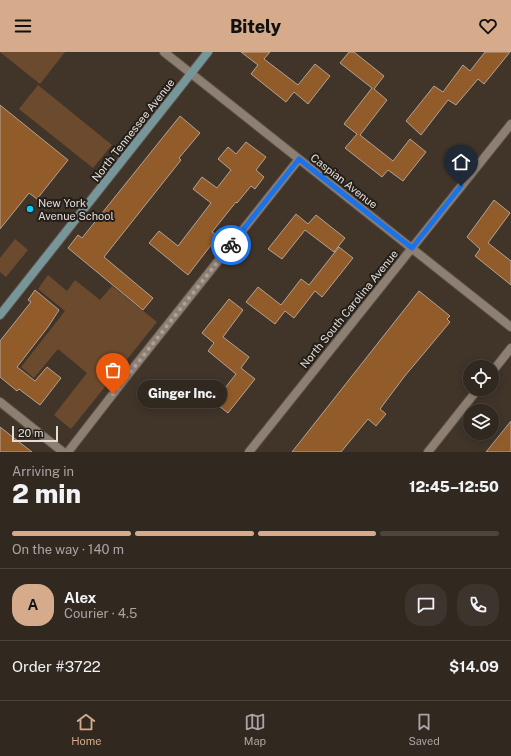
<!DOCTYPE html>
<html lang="en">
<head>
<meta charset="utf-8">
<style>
	:root { --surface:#312820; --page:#3d342d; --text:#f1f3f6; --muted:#a8a6a5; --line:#4c443e; --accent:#d6ab8b }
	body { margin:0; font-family:"Public Sans",sans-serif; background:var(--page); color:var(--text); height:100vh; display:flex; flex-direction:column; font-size:15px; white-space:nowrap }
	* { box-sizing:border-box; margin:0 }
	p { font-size:13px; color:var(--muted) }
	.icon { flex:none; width:22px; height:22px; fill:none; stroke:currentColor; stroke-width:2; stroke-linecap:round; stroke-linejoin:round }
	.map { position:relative; height:400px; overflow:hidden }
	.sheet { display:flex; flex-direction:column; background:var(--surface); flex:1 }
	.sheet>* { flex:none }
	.buttons { position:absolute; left:463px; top:308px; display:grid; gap:8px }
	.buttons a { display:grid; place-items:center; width:36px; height:36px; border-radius:50%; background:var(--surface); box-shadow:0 2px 10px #0003,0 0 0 1px var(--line); font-size:20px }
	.scale { position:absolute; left:12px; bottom:10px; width:46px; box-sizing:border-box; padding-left:4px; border:2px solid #e5dcd6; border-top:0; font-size:11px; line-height:14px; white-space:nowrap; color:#e5dcd6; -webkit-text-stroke:3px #231e19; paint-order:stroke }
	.pin { position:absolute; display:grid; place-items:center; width:34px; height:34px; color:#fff; margin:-41px -17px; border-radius:50% 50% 50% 0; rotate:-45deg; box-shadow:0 0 4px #0007 }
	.pin .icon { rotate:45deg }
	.courier { position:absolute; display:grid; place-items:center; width:40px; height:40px; margin:-20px; border:3px solid #1a73e8; border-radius:50%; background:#fff; color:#222; box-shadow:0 1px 5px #0007 }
	.bubble { position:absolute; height:28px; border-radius:14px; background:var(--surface); box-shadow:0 2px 10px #0003,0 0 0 1px var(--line); font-size:13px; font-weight:800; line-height:28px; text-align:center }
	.overview em { font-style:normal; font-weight:800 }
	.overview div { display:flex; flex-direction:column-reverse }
	.overview { display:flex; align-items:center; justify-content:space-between; height:68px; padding:0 12px }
	h1 { font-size:26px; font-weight:800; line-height:30px }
	.bar { display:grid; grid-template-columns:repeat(4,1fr); gap:6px 4px; align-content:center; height:48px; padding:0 12px }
	.bar i { height:5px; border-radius:3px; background:var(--line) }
	.bar .selected { background:var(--accent) }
	.bar p { grid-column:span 4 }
	.line { display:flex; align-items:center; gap:10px; padding:0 12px; border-top:1px solid var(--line) }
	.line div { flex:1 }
	.round { display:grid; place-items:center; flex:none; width:42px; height:42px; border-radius:16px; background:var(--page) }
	header { display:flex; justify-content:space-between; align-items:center; height:52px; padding:0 12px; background:var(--accent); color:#111; font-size:18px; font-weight:800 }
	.dock { display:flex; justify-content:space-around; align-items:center; height:56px; border-top:1px solid var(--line); background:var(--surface); font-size:11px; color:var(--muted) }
	.dock a { display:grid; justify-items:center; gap:2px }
	.dock .selected { color:var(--accent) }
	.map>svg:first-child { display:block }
	.green { fill:#6b4a2e }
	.building { fill:#925c2a; stroke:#b2a396 }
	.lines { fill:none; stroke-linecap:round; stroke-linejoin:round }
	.street-casing { stroke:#5d5249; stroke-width:10 }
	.secondary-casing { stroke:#5d5249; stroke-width:10 }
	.street { stroke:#8e7f73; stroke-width:8 }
	.secondary { stroke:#76969a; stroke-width:8 }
	.done { stroke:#aca29a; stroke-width:4; stroke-dasharray:0 7.2 }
	.route { stroke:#1a73e8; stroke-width:5 }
	.poi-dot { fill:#0ccafa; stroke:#231e19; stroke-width:1.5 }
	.labels { text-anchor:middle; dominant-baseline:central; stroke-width:4; stroke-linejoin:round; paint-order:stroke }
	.street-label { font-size:11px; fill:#e5dcd6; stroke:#231e19 }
	.poi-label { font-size:11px; fill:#e5dcd6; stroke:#231e19; text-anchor:start }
</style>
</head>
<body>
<header><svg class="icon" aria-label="menu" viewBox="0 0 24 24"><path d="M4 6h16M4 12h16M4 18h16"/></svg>Bitely<svg class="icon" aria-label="heart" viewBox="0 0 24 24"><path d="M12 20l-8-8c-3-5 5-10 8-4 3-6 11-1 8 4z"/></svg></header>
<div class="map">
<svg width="511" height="400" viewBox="0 0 511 400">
	<rect width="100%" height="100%" fill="#41352a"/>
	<!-- green -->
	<path class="green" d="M 0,0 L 65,0 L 40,32 Z
		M 38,33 L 112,93 L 93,116 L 19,57 Z
		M 15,187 L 28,198 L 6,225 L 0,220 L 0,206 Z
		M 48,223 L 67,239 L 75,228 L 100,248 L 112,234 L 157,270 L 71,377 L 54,363 L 87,321 L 58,297 L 34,326 L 21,315 L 65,259 L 38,237 Z"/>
	<!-- building -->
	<path class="building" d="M 241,0 L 270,0 L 264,7 L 298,33 L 315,12 L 330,24 L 308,52 L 294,40 L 286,50 L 251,22 L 258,13 Z
		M 349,0 L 354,0 L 384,24 L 374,37 L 387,48 L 360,83 L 393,109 L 410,87 L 426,100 L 403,129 L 388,118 L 382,125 L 345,96 L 357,82 L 344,72 L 372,36 L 340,11 Z
		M 485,0 L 510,0 L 484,32 L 478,27 L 456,53 L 448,48 L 421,83 L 406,69 L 434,34 L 443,40 L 463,13 L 470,19 Z
		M 0,53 L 68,108 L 37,147 L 29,141 L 0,177 Z
		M 180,64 L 200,81 L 179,106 L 181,108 L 104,205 L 153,246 L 143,258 L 68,196 L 78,183 L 82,186 Z
		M 246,90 L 266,105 L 256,118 L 264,125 L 255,137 L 251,134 L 237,151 L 236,150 L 212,180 L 218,184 L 188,223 L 149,191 L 159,179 L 178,194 L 211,151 L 193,137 L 202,125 L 217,136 L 231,118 L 218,107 L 228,95 L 236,102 Z
		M 494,148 L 510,161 L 488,191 L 511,209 L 511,233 L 475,204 L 480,197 L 467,185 Z
		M 296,162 L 308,172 L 316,163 L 345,186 L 334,200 L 305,178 L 282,207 L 268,197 Z
		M 339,195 L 353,206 L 322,245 L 315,239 L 294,266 L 285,259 L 275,272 L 246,250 L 258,235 L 281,253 L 301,227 L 309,233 Z
		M 35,238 L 59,258 L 48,275 L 17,315 L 35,329 L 47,315 L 61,326 L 40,353 L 19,337 L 17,339 L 0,325 L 0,289 L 31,250 L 28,248 Z
		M 419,239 L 450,264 L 447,267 L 450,270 L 404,325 L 380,357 L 386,362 L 376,374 L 368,367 L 341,400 L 292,400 Z
		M 229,247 L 243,258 L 223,285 L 249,305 L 241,316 L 255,327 L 228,361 L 214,350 L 236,322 L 208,299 L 214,291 L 202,281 Z
		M 511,369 L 511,400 L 486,400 Z
		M 0,375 L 32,400 L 0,400 Z"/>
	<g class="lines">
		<!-- street casing -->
		<g class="street-casing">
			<path id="street" d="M 164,0 L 511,275
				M 492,320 L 511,296
				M 0,350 L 63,400
				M 68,400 L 130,320 L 299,107
				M 249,400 L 511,72
				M 428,400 L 478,337"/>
		</g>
		<!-- secondary casing -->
		<g class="secondary-casing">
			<path id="secondary" d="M 0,263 L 208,0"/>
		</g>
		<!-- street -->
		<use href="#street" class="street"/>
		<!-- secondary -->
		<use href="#secondary" class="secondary"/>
	</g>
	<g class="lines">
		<!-- done -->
		<path class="done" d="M 113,342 L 231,193"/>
		<!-- route -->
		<path class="route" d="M 231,193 L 299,107 L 412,196 L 461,134"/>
	</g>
	<!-- markers -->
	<circle class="poi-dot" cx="30" cy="157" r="4"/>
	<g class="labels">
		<!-- street labels -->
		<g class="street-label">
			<text transform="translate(133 78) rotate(-52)">North Tennessee Avenue</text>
			<text transform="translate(344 129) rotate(38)">Caspian Avenue</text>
			<text transform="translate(349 257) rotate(-51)">North South Carolina Avenue</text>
		</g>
		<!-- poi labels -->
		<g class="poi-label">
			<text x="38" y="151">New York<tspan x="38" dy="13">Avenue School</tspan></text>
		</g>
	</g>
</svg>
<div class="buttons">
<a><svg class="icon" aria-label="locate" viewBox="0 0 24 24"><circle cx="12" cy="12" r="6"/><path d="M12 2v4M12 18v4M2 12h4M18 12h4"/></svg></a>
<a><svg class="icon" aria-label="layers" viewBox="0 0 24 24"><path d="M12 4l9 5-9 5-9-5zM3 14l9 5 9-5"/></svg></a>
</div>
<div class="scale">20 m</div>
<div class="pin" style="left:113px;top:342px;background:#ea580c"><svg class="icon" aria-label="bag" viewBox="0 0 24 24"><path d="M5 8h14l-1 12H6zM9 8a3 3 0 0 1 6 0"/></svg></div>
<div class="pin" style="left:461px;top:134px;background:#1f2937"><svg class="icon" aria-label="home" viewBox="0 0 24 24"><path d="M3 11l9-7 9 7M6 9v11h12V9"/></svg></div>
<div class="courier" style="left:231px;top:193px"><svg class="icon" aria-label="bike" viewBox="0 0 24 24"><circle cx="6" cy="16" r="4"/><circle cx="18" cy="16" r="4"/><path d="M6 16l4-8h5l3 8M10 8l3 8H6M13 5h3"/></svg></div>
<div class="bubble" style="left:137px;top:328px;width:90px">Ginger Inc.</div>
</div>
<section class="sheet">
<div class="overview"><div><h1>2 min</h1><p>Arriving in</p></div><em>12:45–12:50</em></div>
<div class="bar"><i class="selected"></i><i class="selected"></i><i class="selected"></i><i></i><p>On the way · 140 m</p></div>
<div class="line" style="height:72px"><b class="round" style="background:var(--accent);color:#111">A</b><div><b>Alex</b><p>Courier · 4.5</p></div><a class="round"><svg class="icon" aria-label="chat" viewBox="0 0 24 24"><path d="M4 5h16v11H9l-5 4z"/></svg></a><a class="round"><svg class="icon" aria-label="phone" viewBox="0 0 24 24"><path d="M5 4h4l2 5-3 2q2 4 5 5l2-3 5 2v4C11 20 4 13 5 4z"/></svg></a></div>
<div class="line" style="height:52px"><div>Order #3722</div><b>$14.09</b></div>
</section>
<nav class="dock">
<a class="selected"><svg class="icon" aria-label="home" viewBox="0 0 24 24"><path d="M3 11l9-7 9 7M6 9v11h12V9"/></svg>Home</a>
<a><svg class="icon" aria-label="map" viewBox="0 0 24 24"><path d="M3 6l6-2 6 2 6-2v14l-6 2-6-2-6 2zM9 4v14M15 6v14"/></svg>Map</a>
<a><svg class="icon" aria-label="saved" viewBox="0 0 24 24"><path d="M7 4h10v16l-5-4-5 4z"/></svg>Saved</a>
</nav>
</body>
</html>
